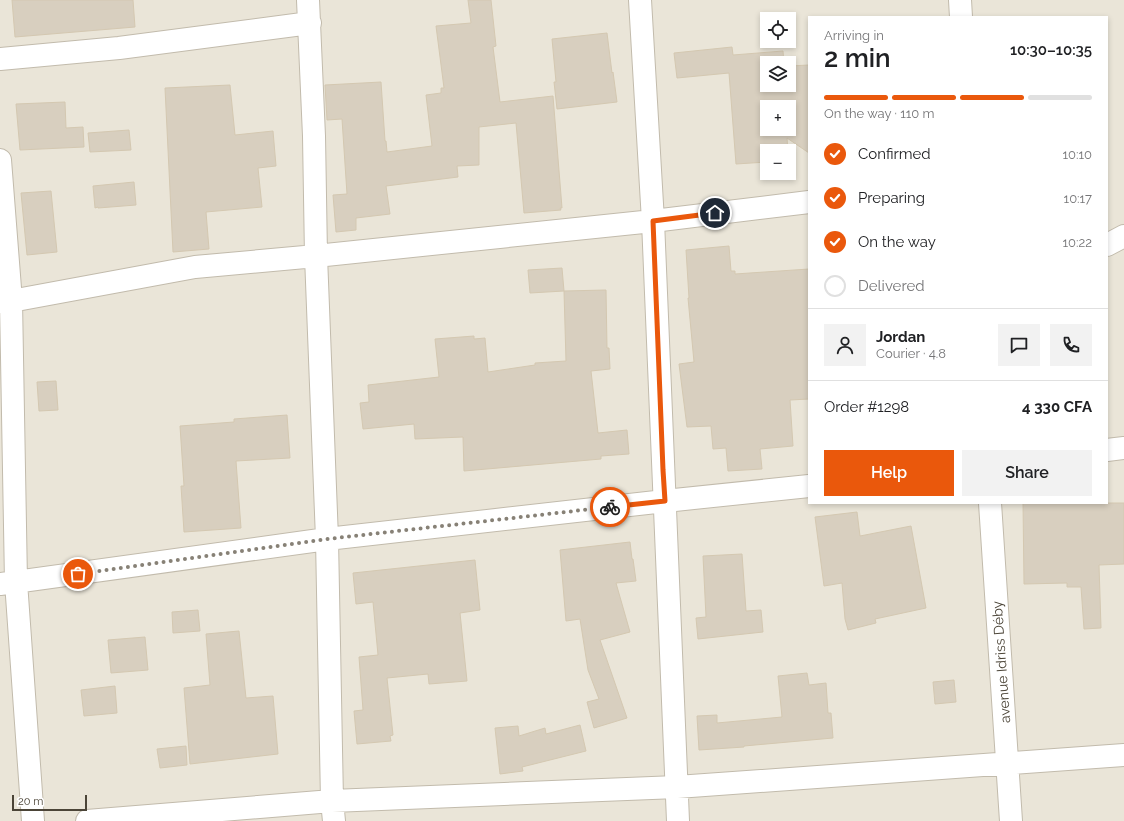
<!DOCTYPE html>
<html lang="en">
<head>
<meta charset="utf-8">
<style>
	:root { --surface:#fff; --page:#f2f2f2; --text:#202124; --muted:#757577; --line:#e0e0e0; --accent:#ea580c }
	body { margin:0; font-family:Raleway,sans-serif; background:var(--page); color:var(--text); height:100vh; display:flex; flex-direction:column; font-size:15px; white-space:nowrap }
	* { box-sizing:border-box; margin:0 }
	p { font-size:13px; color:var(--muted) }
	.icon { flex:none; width:22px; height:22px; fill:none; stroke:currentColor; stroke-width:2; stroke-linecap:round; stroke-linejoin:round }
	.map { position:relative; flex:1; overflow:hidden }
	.sheet { position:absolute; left:808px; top:16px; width:300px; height:488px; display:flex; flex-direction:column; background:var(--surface); border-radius:0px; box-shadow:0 2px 6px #0003 }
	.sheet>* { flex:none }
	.buttons { position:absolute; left:760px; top:12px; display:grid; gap:8px }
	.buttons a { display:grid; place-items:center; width:36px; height:36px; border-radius:0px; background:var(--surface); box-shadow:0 2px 6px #0003; font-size:20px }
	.scale { position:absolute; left:12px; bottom:10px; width:75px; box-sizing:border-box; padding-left:4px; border:2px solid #4b4437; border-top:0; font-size:11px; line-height:14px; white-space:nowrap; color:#4b4437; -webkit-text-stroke:3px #fff; paint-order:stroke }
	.pin { position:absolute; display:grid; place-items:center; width:34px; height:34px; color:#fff; margin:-17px; border:2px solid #fff; border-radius:50%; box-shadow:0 1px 4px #0007 }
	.courier { position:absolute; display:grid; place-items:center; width:40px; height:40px; margin:-20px; border:3px solid #ea580c; border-radius:50%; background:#fff; color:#222; box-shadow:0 1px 5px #0007 }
	.headline em { font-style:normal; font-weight:600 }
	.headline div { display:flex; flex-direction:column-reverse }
	.headline { display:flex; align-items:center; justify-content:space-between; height:68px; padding:0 16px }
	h1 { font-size:26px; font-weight:600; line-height:30px }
	.bar { display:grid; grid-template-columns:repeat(4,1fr); gap:6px 4px; align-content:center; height:48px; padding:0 16px }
	.bar i { height:5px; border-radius:3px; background:var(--line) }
	.bar .active { background:var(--accent) }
	.bar p { grid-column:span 4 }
	.line { display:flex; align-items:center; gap:10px; padding:0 16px; border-top:1px solid var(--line) }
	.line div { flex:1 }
	.round { display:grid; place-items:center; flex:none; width:42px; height:42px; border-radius:0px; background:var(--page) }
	ol { padding:0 16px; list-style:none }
	li { display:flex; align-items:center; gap:12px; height:44px }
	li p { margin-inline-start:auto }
	li .icon { padding:4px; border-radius:50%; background:var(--accent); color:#fff; stroke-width:4 }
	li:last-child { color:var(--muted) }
	li i { width:22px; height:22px; border:2px solid var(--line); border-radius:50% }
	.action { display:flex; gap:8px; margin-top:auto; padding:8px 16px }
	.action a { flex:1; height:46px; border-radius:0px; background:var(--accent); color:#fff; font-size:16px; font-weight:600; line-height:46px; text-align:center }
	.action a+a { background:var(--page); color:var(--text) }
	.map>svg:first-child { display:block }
	.residential { fill:#eae5d8; fill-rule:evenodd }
	.building { fill:#d8cfbf; stroke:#d4c8b1; fill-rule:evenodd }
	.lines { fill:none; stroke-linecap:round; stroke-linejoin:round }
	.street-casing { stroke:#c2bbac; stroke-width:24 }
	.street { stroke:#fff; stroke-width:22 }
	.done { stroke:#878176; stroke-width:4; stroke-dasharray:0 7.2 }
	.route { stroke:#ea580c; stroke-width:5 }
	.labels { text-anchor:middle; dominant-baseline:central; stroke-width:4; stroke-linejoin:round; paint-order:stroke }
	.street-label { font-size:14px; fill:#4b4437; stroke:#fff }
</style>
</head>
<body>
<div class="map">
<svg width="1124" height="821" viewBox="0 0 1124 821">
	<rect width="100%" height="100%" fill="#f6f3ea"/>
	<!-- residential -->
	<path class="residential" d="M 0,0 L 1124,0 L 1124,821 L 0,821 ZM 809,17 L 1107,17 L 1107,503 L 809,503 ZM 767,19 L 789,19 L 789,41 L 767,41 ZM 767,63 L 789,63 L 789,85 L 767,85 ZM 767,107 L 789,107 L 789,129 L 767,129 ZM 767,151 L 789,151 L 789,173 L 767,173 Z"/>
	<!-- building -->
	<path class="building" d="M 12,0 L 133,0 L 135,27 L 15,37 Z
		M 468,0 L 491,0 L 496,46 L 493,47 L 500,102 L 553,96 L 562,208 L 560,208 L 561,210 L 524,213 L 516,123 L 479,127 L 479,165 L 457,166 L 458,177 L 386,186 L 390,214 L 356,218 L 356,230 L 336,232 L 333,195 L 347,194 L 342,119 L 327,120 L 325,85 L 381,82 L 385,141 L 386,141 L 387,152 L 432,146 L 426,95 L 441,93 L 441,88 L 444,88 L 436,26 L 471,23 Z
		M 607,33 L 612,73 L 613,72 L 617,102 L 557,109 L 554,82 L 556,82 L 552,39 Z
		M 732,47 L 733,55 L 783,51 L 784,63 L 767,63 L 767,85 L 789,85 L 789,66 L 809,65 L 809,153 L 787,138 L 788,151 L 767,151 L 767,162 L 736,164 L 729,73 L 677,78 L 674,53 ZM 767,107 L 789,107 L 789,129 L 767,129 Z
		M 230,85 L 235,135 L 273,131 L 276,166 L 258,168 L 262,207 L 206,212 L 209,249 L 173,252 L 165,88 Z
		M 65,102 L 66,128 L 83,127 L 84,147 L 20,150 L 16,104 Z
		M 129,130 L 131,150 L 90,152 L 88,133 Z
		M 134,182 L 136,205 L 98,208 L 98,207 L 95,208 L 93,186 Z
		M 51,191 L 57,252 L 27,255 L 21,193 Z
		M 729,246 L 731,271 L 735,271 L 735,274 L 809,269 L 809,399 L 790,400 L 793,446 L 760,449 L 762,469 L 728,471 L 726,448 L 713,449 L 711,426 L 687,427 L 679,364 L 694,362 L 688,298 L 689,298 L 686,250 Z
		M 562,268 L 564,291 L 530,293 L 528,270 Z
		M 606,290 L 607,348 L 609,348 L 610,369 L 591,371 L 598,433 L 627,430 L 629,454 L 601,456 L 601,459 L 464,471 L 463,437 L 415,439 L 414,424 L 363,429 L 360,403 L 369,402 L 368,385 L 439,377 L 435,339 L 474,336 L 474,339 L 485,338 L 488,372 L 535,365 L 535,363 L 566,361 L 564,291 Z
		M 56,381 L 58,410 L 39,411 L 37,382 Z
		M 287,415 L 290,458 L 236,461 L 241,528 L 184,532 L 181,486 L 184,486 L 180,426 L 234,422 L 234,419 Z
		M 1023,503 L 1124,503 L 1124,564 L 1099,565 L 1101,628 L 1084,629 L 1081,587 L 1067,587 L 1067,583 L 1024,584 Z
		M 857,512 L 860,536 L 911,526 L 926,608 L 875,619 L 876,623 L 848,630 L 845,619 L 842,583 L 824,586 L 815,517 Z
		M 630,542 L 632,559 L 633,559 L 636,581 L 616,583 L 630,632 L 600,640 L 627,718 L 594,728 L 587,702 L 599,699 L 588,670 L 580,619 L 566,621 L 560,550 Z
		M 742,554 L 746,611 L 761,610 L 763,632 L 698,639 L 696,618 L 706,617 L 703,556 Z
		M 475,560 L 480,610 L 460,613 L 467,681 L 429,684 L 428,674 L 387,678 L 393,735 L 390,736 L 391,741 L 357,744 L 354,711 L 363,710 L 359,657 L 378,655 L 373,602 L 356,604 L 353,573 Z
		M 198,610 L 200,631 L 173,633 L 172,612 Z
		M 239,631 L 246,698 L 273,696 L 278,754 L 190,764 L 184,688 L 210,685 L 206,634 Z
		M 145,637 L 148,670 L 111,673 L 108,640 Z
		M 807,673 L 809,685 L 826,683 L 828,713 L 831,713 L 833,738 L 744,746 L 744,747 L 699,750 L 697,716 L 717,715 L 717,723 L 782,717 L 778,676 Z
		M 954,680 L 956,702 L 935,704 L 933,682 Z
		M 115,686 L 117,713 L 84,716 L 81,690 Z
		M 580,725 L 586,751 L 522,767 L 523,771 L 500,774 L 495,728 L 518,726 L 519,736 L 545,728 L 546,734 Z
		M 186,746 L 187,765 L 160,768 L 157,749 Z"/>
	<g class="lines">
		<!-- street casing -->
		<g class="street-casing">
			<path id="street" d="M 308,0 L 314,136 L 316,256 L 327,539 L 332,801 L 334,821
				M 640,0 L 653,221 L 678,821
				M 960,0 L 961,17
				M 0,59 L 119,48 L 310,23
				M 0,160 L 11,301 L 16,582 L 33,821
				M 1107,245 L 1124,236
				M 0,302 L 11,301 L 195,267 L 316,256 L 653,221 L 809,202
				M 1107,450 L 1124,448
				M 990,503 L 1011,821
				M 0,584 L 327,539 L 665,501 L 809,486
				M 87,821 L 332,801 L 677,787 L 1124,755"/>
		</g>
		<!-- street -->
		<use href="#street" class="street"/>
	</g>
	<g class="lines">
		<!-- done -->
		<path class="done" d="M 78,574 L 327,539 L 610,507"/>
		<!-- route -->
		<path class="route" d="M 610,507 L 665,501 L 663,470 L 653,221 L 715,213"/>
	</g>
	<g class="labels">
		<!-- street labels -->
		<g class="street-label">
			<text transform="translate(1001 662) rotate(-94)">avenue Idriss Déby</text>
		</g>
	</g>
</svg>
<div class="buttons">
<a><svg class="icon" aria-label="locate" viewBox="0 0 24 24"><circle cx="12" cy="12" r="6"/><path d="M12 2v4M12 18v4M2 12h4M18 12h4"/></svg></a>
<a><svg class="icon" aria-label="layers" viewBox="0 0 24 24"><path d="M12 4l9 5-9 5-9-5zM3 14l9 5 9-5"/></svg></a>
<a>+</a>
<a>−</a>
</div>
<div class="scale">20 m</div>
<div class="pin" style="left:78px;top:574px;background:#ea580c"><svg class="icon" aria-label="bag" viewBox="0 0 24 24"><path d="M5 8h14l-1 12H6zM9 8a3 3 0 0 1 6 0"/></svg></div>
<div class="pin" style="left:715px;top:213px;background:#1f2937"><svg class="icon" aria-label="home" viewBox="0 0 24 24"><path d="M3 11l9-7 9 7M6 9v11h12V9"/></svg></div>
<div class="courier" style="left:610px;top:507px"><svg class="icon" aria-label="bike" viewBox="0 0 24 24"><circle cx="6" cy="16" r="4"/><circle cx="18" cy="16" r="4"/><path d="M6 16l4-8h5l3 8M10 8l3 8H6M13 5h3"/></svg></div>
<section class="sheet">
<div class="headline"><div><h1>2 min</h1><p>Arriving in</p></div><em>10:30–10:35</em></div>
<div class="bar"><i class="active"></i><i class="active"></i><i class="active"></i><i></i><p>On the way · 110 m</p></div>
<ol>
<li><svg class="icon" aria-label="check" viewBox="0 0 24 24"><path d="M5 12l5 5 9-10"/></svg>Confirmed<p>10:10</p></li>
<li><svg class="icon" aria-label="check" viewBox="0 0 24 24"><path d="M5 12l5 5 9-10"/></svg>Preparing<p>10:17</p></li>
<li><svg class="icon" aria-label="check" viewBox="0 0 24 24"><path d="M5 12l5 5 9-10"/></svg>On the way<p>10:22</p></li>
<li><i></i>Delivered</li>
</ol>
<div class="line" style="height:72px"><a class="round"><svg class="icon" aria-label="person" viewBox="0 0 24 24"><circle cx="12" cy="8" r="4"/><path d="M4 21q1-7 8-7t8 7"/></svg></a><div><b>Jordan</b><p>Courier · 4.8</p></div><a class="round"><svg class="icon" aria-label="chat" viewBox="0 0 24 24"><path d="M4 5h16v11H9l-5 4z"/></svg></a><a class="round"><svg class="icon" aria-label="phone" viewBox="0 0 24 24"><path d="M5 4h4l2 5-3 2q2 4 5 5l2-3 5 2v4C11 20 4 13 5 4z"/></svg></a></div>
<div class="line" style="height:52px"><div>Order #1298</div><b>4 330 CFA</b></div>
<div class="action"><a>Help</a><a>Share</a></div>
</section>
</div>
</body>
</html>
